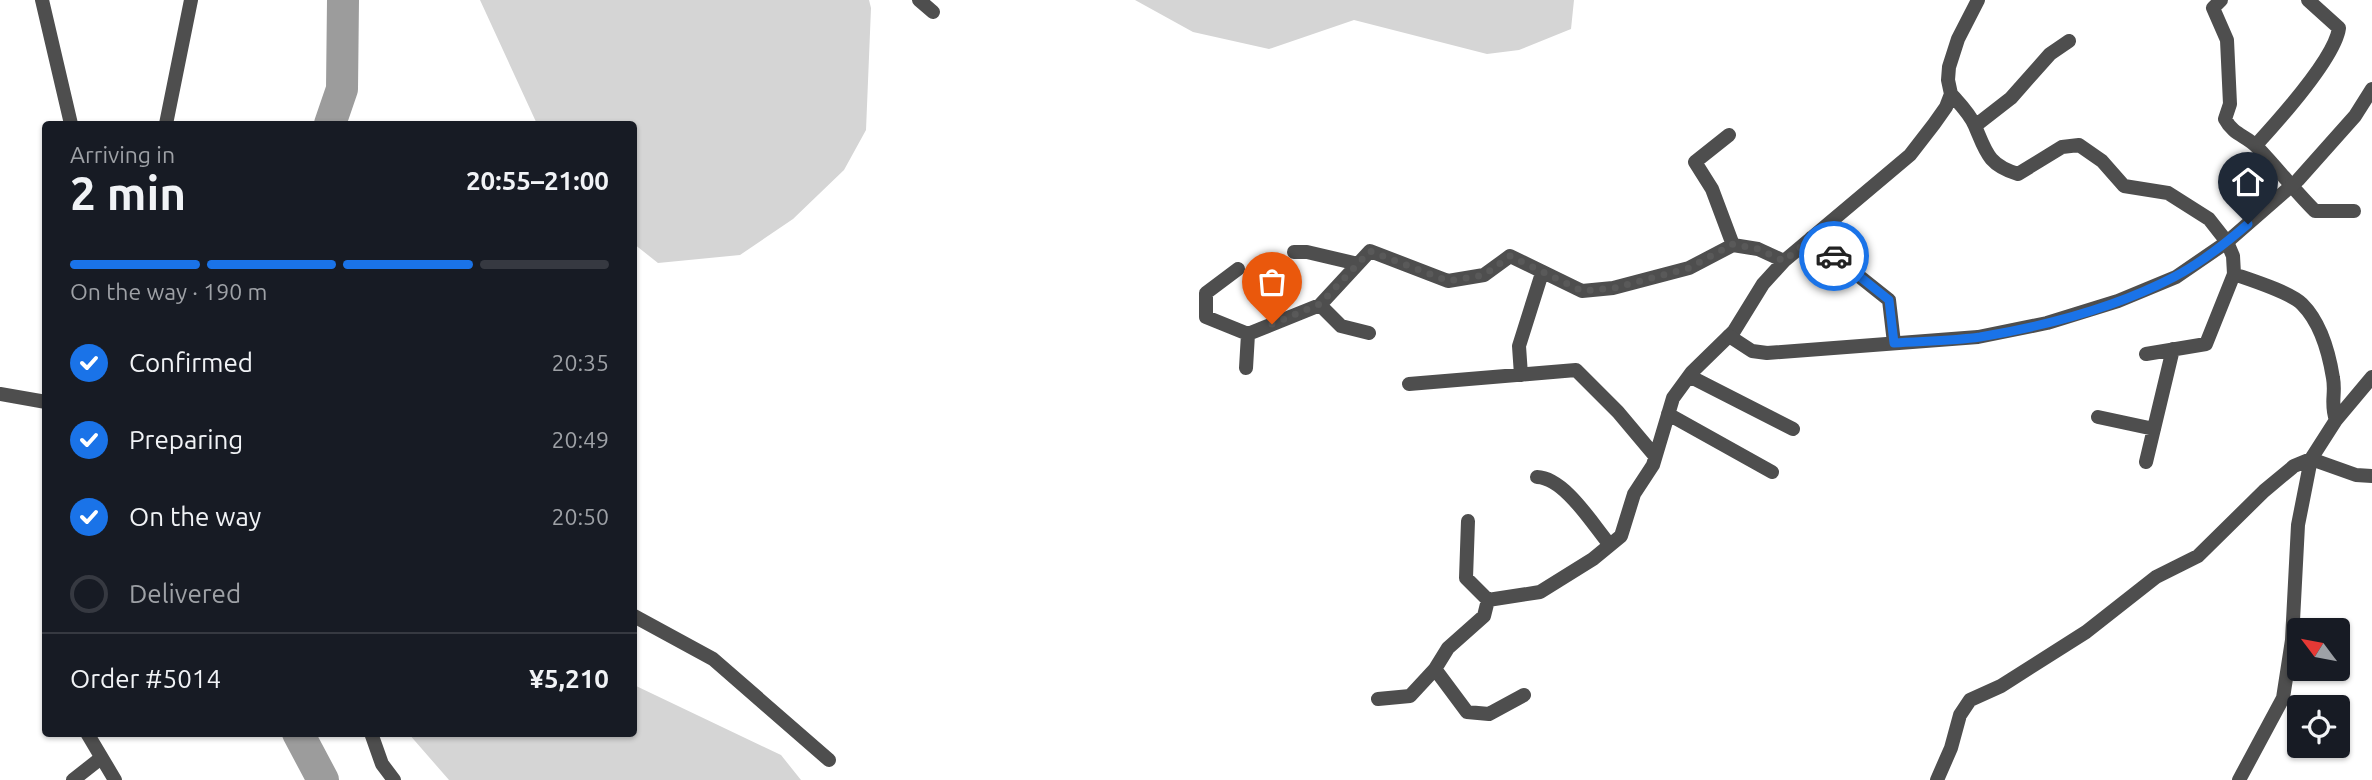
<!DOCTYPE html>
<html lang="en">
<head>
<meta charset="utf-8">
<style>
	:root { --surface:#171b24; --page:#20242c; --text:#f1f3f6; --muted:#9ea1a6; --line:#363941; --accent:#1a73e8 }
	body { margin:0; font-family:Ubuntu,sans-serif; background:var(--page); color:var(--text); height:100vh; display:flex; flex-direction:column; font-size:26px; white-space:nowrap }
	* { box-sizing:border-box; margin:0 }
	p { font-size:23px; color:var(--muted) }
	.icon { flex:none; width:38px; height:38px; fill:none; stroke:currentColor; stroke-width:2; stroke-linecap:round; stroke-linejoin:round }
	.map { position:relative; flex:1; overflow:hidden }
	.details { position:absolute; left:42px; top:121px; width:595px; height:616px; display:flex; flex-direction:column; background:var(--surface); border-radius:7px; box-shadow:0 2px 5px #0004 }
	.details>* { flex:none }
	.needle { width:46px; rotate:302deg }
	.controls { position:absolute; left:2287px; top:618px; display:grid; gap:14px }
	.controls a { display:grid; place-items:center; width:63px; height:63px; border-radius:7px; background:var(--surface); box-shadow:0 2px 5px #0004; font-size:35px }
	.pin { position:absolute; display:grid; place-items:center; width:60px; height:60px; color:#fff; margin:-72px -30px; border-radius:50% 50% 50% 0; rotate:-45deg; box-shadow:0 0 7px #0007 }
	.pin .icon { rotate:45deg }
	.courier { position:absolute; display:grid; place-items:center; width:70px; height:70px; margin:-35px; border:5px solid #1a73e8; border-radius:50%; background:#fff; color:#222; box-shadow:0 2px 9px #0007 }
	.overview em { font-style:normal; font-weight:700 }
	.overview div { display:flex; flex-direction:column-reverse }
	.overview { display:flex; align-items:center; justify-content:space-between; height:119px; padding:0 28px }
	h1 { font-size:46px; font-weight:700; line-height:52px }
	.bar { display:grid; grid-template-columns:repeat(4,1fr); gap:10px 7px; align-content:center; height:84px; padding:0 28px }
	.bar i { height:9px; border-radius:5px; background:var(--line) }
	.bar .selected { background:var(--accent) }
	.bar p { grid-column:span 4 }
	.line { display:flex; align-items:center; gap:18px; padding:0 28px; border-top:2px solid var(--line) }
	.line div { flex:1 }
	ol { padding:0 28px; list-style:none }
	li { display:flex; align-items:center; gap:21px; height:77px }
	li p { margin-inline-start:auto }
	li .icon { padding:7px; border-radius:50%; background:var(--accent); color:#fff; stroke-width:4 }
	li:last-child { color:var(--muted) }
	li i { width:38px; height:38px; border:4px solid var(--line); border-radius:50% }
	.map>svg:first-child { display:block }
	.green { fill:#d5d5d5 }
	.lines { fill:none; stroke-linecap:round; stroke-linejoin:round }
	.river { stroke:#9c9c9c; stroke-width:32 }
	.minor { stroke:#4e4e4e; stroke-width:14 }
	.tertiary { stroke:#4e4e4e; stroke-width:14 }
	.done { stroke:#595959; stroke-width:7; stroke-dasharray:0 12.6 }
	.route { stroke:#1a73e8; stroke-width:9 }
</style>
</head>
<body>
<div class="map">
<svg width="2372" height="780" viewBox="0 0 2372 780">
	<rect width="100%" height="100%" fill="#fff"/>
	<!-- green -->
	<path class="green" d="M 480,0 L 869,0 L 871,8 L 866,130 L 844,170 L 793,219 L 740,255 L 658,263 L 634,244 L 634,124 L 537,124 Z
		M 1135,0 L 1574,0 L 1571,29 L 1519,50 L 1487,54 L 1354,20 L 1269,49 L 1193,32 Z
		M 634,685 L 781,755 L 801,780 L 449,780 L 408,733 L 634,733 Z"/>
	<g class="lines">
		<!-- river -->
		<path class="river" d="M 330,124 L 342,89 L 343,0
			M 298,733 L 323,780"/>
		<!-- minor -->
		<path class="minor" d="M 42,0 L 71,124
			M 919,0 L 933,12
			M 2221,0 L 2213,8 L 2227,40 L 2230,104 L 2225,119 C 2234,136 2246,135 2258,148 C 2278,169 2295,191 2315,211 L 2354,211
			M 1951,94 C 1959,103 1970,114 1975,126 C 1986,152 1988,165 2018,174 L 2062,147 L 2079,145 L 2102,161 L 2124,186 L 2168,193 L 2209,219 L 2227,242 L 2233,256 L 2234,274 C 2251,280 2290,292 2302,304 C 2321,323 2329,353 2333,378 C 2336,394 2330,403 2336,420
			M 1975,126 L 2011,98 L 2050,54 L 2069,41
			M 1729,135 L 1695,162 L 1712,189 L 1733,245
			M 2256,145 C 2278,121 2335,58 2339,28 L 2308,0
			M 1811,238 L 1889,300 L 1894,343
			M 1294,252 L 1307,252 L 1358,264
			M 1238,269 L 1206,293 L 1206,317 L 1248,334 L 1320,305 L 1370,251 L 1448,281 L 1484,275 L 1510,256 L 1582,291 L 1613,288 L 1689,268 L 1733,245 L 1758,249 L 1784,261
			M 1320,305 L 1341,326 L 1369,333
			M 2146,354 L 2206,344 L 2234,274
			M 1246,368 L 1248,334
			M 1521,375 L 1519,346 L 1542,273
			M 1689,376 L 1793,429
			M 1409,384 L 1576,370 L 1618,412 L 1655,456
			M 1668,414 L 1772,472
			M 2098,417 L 2154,429
			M 2146,462 L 2173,349
			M 1537,477 C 1565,478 1593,525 1610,545
			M 1468,521 L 1466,578 L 1488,600
			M 634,616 L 713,659 L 829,760
			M 1435,669 L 1467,712 L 1489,714 L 1524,695
			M 1378,699 L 1410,696 L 1435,669 L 1448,648 L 1484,616 L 1488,600 L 1540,592 L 1593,559 L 1621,536 L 1634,494 L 1653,465 L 1673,398 L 1692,372 L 1734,331 L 1763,284 L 1784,261 L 1910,155 L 1934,124 L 1946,107 L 1951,94 L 1948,80 L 1949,67 L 1958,39 L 1978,0
			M 371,733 L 382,764 L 394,780
			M 73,780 L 101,758
			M 1937,780 L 1951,748 L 1960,715 L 1970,700 L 2001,686 L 2086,632 L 2156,577 L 2198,556 L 2264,491 L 2294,466 L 2311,459 L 2356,475 L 2372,476
			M 2239,780 L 2283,698 L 2292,640 L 2298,525 L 2311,459 L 2336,420 L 2372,377"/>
		<!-- tertiary -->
		<path class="tertiary" d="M 166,124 L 191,0
			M 1729,336 L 1752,351 L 1767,353 L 1978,337 L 2047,323 L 2118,301 L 2176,277 L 2227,242 L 2298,180 L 2355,116 L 2372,89
			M 0,394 L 46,402
			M 87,733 L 115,780"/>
	</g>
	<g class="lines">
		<!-- done -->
		<path class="done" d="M 1272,324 L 1320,304 L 1370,251 L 1448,281 L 1484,275 L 1510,256 L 1582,291 L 1614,288 L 1689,268 L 1733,244 L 1758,249 L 1784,261 L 1811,238 L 1834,256"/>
		<!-- route -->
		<path class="route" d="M 1834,256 L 1889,300 L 1894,343 C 1923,341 1952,341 1980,337 C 2045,326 2115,308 2174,277 C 2201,263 2226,243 2248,224"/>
	</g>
</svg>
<div class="controls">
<a><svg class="needle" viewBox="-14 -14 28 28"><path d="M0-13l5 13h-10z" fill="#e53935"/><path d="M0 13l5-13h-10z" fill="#9ea1a6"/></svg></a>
<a><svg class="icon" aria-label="locate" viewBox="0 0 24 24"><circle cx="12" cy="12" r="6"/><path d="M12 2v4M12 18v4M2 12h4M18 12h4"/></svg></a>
</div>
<div class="pin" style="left:1272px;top:324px;background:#ea580c"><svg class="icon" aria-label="bag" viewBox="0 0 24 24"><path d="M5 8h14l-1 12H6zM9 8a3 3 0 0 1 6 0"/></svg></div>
<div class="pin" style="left:2248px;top:224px;background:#1f2937"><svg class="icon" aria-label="home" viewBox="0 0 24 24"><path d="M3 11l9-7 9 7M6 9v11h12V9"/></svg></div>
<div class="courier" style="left:1834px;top:256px"><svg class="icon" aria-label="car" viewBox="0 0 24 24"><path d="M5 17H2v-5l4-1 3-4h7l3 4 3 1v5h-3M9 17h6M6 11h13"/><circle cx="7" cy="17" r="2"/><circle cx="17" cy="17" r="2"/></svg></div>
<section class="details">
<div class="overview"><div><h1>2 min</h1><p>Arriving in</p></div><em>20:55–21:00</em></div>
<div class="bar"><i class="selected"></i><i class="selected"></i><i class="selected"></i><i></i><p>On the way · 190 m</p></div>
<ol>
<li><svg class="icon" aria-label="check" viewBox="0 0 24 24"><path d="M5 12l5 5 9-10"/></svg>Confirmed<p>20:35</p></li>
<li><svg class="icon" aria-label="check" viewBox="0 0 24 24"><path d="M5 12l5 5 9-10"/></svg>Preparing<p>20:49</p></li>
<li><svg class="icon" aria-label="check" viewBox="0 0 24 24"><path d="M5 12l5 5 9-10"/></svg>On the way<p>20:50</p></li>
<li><i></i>Delivered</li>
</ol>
<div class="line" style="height:91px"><div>Order #5014</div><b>¥5,210</b></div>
</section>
</div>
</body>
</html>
